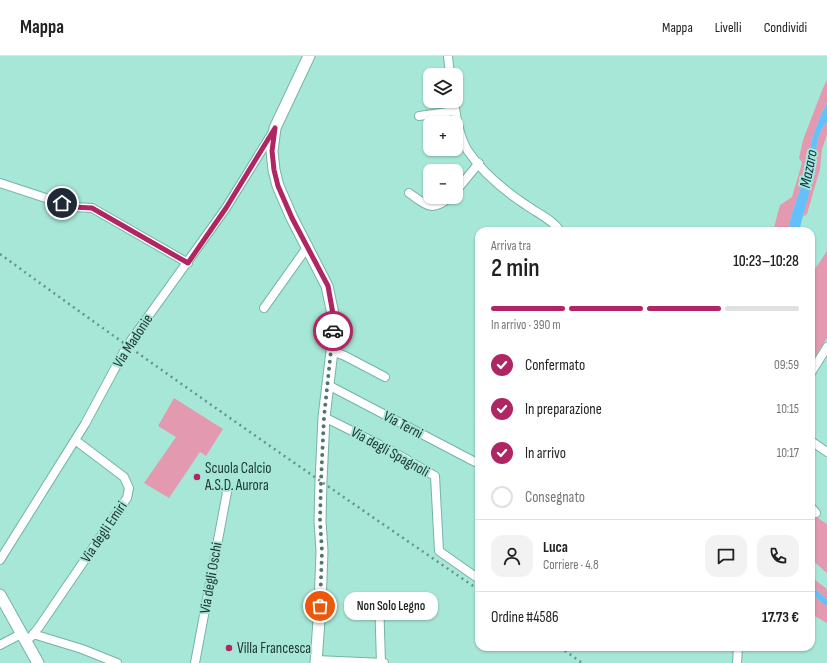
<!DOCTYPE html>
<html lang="it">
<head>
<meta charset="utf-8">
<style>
	:root { --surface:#fff; --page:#f2f2f2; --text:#222; --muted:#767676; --line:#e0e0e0; --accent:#b02563 }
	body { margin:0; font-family:"Sofia Sans Condensed",sans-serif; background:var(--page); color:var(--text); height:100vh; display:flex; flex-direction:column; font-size:15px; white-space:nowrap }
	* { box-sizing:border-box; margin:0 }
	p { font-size:13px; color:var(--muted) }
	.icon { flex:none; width:22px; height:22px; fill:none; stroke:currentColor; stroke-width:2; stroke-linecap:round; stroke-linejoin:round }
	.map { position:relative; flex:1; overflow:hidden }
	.sheet { position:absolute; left:475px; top:171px; width:340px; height:424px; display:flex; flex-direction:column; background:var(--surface); border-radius:12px; box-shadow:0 1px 3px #0004 }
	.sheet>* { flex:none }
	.controls { position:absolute; left:423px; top:12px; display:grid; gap:8px }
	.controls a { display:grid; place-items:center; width:40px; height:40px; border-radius:8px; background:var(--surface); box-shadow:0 1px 3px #0004; font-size:20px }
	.pin { position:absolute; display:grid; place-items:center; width:34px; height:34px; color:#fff; margin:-17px; border:2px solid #fff; border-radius:50%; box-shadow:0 1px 4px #0007 }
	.courier { position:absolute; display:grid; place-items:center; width:40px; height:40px; margin:-20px; border:3px solid #b02563; border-radius:50%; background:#fff; color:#222; box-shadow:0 1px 5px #0007 }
	.bubble { position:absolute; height:28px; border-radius:12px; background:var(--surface); box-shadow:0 1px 3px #0004; font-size:13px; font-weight:600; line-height:28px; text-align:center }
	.overview em { font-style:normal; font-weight:600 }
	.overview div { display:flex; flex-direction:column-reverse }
	.overview { display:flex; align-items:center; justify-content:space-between; height:68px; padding:0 16px }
	h1 { font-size:26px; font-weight:600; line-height:30px }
	.bar { display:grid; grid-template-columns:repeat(4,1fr); gap:6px 4px; align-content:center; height:48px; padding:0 16px }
	.bar i { height:5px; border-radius:3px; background:var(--line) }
	.bar .current { background:var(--accent) }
	.bar p { grid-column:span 4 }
	.line { display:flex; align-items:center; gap:10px; padding:0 16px; border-top:1px solid var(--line) }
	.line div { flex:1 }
	.round { display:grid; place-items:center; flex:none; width:42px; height:42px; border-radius:12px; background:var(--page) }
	ol { padding:0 16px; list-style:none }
	li { display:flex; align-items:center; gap:12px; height:44px }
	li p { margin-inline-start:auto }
	li .icon { padding:4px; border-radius:50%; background:var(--accent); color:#fff; stroke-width:4 }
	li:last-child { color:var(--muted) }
	li i { width:22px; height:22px; border:2px solid var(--line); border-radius:50% }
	header { display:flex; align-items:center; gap:24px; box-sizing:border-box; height:56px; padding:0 20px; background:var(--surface); border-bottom:1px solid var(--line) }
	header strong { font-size:19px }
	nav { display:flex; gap:22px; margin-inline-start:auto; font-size:14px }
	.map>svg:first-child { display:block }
	.green { fill:#e399b0 }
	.water { fill:#63c0fb }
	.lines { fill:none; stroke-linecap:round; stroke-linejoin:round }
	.street-casing { stroke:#75b3a6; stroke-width:10 }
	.secondary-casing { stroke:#75b3a6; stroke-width:13 }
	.street { stroke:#fff; stroke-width:8 }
	.secondary { stroke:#fff; stroke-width:11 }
	.rail { stroke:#669389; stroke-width:2.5; stroke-dasharray:2 4; stroke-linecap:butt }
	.done { stroke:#4f766d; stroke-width:4; stroke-dasharray:0 7.2 }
	.route { stroke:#b02563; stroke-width:5 }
	.poi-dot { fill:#b02563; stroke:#a7e7d8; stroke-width:1.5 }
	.labels { text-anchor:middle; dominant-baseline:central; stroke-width:4; stroke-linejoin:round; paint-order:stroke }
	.street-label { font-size:15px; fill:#203934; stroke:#a7e7d8 }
	.poi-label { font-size:15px; fill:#203934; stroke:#a7e7d8; text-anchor:start }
	.water-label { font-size:16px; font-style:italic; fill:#0b344b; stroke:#a7e7d8 }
</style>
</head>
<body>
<header>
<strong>Mappa</strong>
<nav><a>Mappa</a><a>Livelli</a><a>Condividi</a></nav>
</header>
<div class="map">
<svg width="827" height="607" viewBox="0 0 827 607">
	<rect width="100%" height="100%" fill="#a7e7d8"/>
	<!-- green -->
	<path class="green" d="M 827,24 L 827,47 L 821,59 L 813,80 L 809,98 L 809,108 L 792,157 L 788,175 L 773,175 L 780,149 L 792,141 L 802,107 L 799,102 L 803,84 L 823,32 Z
		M 827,66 L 827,79 L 822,93 L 820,113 L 807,158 L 803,161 C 806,146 810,130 813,115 C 817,97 814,81 827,66 Z
		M 827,195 L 827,282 L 811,307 L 811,219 Z
		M 174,342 L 223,373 L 206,400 L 200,396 L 169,442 L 144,427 L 176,381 L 158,370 Z
		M 811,456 L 822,465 L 827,468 L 827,517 L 811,503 Z
		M 811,521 L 827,533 L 827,543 L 811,530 Z
		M 811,538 L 827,550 L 827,567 L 811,558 Z"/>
	<!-- water -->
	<path class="water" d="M 827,47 L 827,66 C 814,81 817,96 814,115 C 810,135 804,155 799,175 L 788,175 L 792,157 L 809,109 L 809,98 L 813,80 L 821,59 Z
		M 811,530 L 827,543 L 827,550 L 811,538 Z"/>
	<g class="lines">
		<!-- street casing -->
		<g class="street-casing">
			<path id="street" d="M 448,0 L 450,19
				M 454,45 C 456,61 459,81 468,95 C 482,116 505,135 526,149 C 537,157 552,163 560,175
				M 419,60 L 455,55
				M 0,127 L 73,151 L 92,152 L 188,207
				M 456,135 L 479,107
				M 409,137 C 426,149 432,157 450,141
				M 264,252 L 308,190
				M 332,295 L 345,300 L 385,321
				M 811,317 L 827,291
				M 328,329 L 479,408
				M 324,361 L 390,394 L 435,420 L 439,495 L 476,521
				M 811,385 L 827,396
				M 811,451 L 816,457
				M 0,504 L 85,368 L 127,290 L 226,152 L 273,76
				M 379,541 L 381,607
				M 33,578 L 82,593 L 117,607
				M 25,584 L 31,581 L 39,571 L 127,442 L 129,432 L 124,421 L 75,384
				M 0,589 L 21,578
				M 316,604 L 384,607
				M 195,607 L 227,436
				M 737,607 L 738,591"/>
		</g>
		<!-- secondary casing -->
		<g class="secondary-casing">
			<path id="secondary" d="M 309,0 L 275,72 L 272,95 L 274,114 L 278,130 L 292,162 L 327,230 L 333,258 L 332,295 L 324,361 L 321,425 L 320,465 L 322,495 L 320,550 L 316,607
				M 0,539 L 38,607"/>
		</g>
		<!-- street -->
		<use href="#street" class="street"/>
		<!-- secondary -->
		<use href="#secondary" class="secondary"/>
		<!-- rail -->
		<path class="rail" d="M 0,198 C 158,313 318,424 479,534
			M 560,591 L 582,607"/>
	</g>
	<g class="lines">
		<!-- done -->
		<path class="done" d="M 320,550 L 322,495 L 320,465 L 321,425 L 324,361 L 333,275"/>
		<!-- route -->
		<path class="route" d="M 62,147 L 73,151 L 92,152 L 188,207 L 226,152 L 275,72 L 272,95 L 274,114 L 278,130 L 292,162 L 328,230 L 333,258 L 333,275"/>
	</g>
	<!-- markers -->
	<g class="poi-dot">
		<circle cx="197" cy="421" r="4"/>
		<circle cx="229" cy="592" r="4"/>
	</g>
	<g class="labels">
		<!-- street labels -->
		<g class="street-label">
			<text transform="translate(133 285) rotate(-57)">Via Madonie</text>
			<text transform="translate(403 369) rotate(28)">Via Terni</text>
			<text transform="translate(390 396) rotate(29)">Via degli Spagnoli</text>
			<text transform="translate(104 476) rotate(-56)">Via degli Emiri</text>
			<text transform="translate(211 522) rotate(-80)">Via degli Oschi</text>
		</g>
		<!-- poi labels -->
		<g class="poi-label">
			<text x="205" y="412">Scuola Calcio<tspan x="205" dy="17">A.S.D. Aurora</tspan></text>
			<text x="237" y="592">Villa Francesca</text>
		</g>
		<!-- water labels -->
		<g class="water-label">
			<text transform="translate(809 113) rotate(-79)">Mazaro</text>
		</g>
	</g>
</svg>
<div class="controls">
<a><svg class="icon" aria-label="layers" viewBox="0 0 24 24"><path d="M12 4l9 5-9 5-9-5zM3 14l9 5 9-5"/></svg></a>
<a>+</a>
<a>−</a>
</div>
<div class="pin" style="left:320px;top:550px;background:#ea580c"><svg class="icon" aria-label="bag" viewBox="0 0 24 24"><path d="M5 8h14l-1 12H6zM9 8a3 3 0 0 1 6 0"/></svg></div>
<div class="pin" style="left:62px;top:147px;background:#1f2937"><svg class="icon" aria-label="home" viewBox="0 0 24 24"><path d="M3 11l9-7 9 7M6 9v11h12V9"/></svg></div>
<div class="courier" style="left:333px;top:275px"><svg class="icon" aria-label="car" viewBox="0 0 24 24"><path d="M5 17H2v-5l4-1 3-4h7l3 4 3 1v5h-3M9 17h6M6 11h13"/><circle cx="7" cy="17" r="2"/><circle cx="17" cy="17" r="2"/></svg></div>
<div class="bubble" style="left:344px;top:536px;width:94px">Non Solo Legno</div>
<section class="sheet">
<div class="overview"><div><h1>2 min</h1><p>Arriva tra</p></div><em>10:23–10:28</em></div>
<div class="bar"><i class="current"></i><i class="current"></i><i class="current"></i><i></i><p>In arrivo · 390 m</p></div>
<ol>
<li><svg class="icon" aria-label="check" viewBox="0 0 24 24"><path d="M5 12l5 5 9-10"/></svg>Confermato<p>09:59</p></li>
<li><svg class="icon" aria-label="check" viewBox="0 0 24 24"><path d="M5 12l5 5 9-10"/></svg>In preparazione<p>10:15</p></li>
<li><svg class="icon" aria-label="check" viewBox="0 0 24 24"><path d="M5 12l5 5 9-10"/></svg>In arrivo<p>10:17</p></li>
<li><i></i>Consegnato</li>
</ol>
<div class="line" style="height:72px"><a class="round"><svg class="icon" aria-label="person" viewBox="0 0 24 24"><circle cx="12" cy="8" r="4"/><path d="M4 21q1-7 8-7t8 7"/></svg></a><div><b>Luca</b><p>Corriere · 4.8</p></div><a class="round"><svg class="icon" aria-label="chat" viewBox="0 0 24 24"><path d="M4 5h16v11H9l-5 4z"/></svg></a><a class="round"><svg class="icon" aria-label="phone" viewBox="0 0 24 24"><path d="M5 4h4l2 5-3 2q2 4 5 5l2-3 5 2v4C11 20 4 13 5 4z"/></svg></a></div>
<div class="line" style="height:52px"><div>Ordine #4586</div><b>17.73 €</b></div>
</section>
</div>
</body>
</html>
